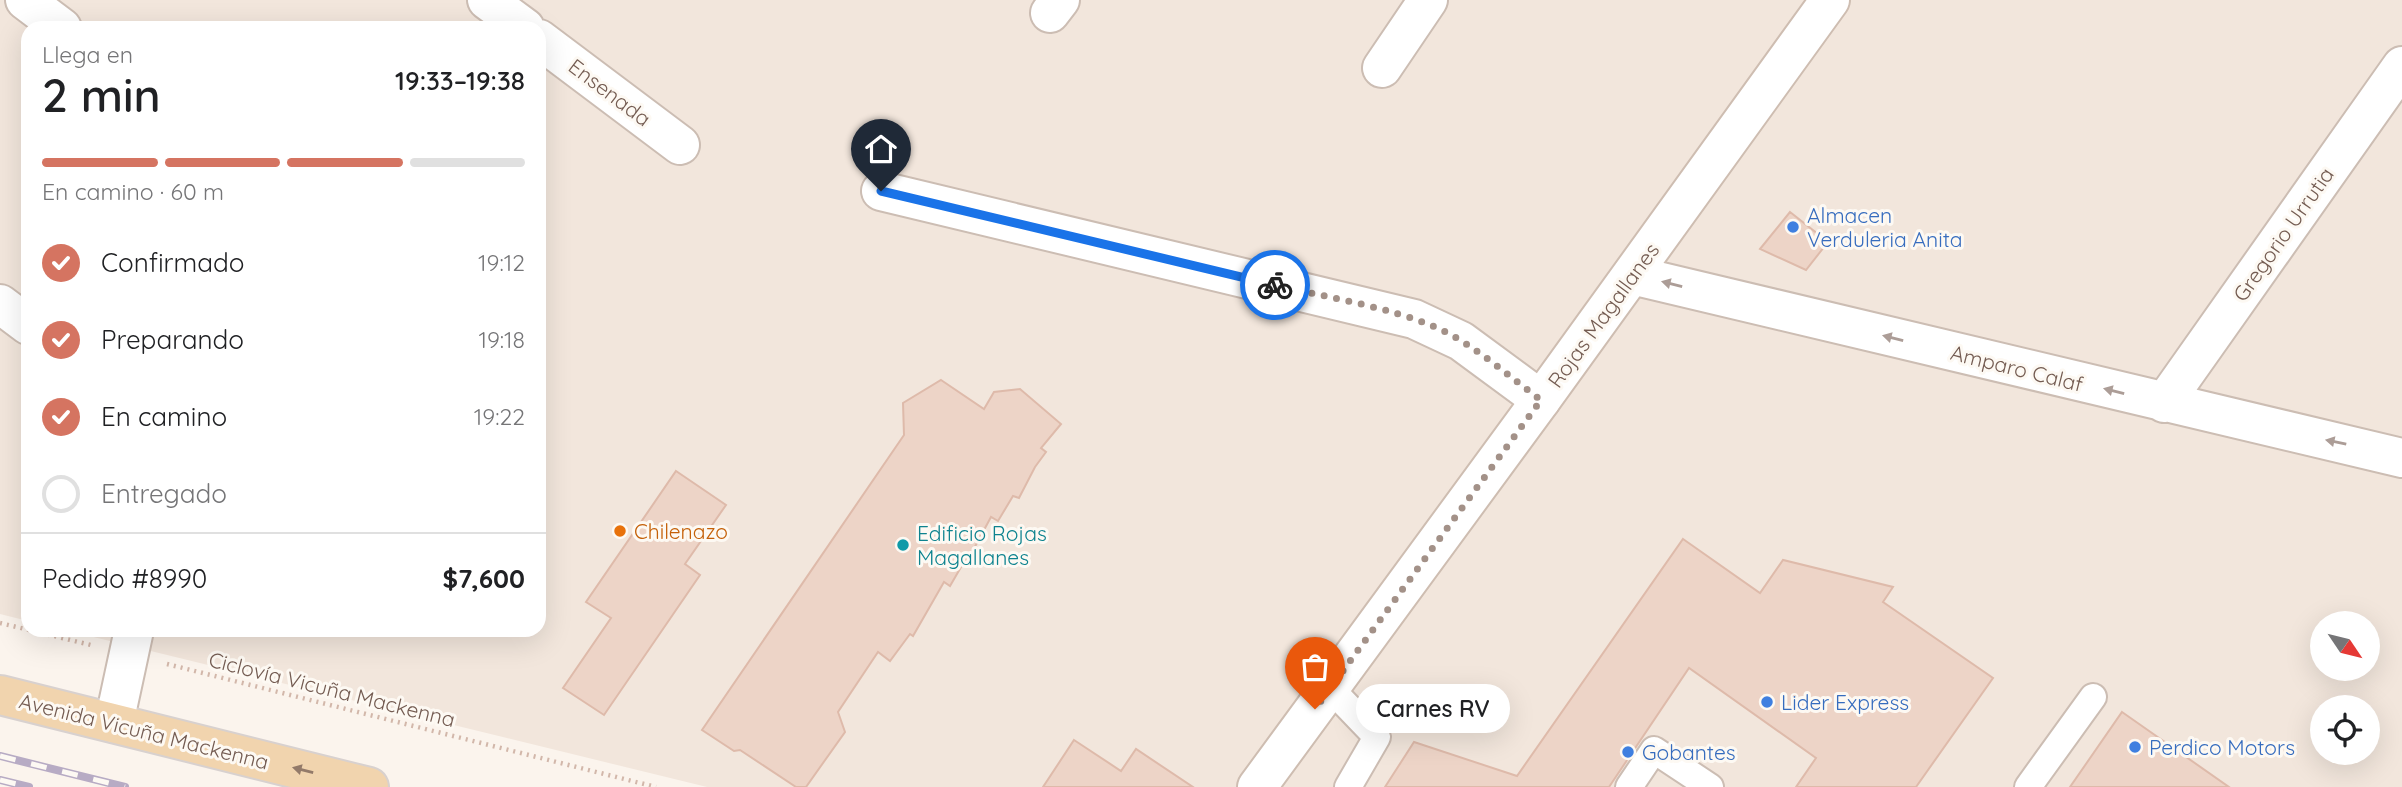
<!DOCTYPE html>
<html lang="es">
<head>
<meta charset="utf-8">
<style>
	:root { --surface:#fff; --page:#f6f6f6; --text:#202124; --muted:#757577; --line:#e0e0e0; --accent:#d57461 }
	body { margin:0; font-family:Quicksand,sans-serif; background:var(--page); color:var(--text); height:100vh; display:flex; flex-direction:column; font-size:26px; white-space:nowrap }
	* { box-sizing:border-box; margin:0 }
	p { font-size:23px; color:var(--muted) }
	.icon { flex:none; width:38px; height:38px; fill:none; stroke:currentColor; stroke-width:2; stroke-linecap:round; stroke-linejoin:round }
	.map { position:relative; flex:1; overflow:hidden }
	.details { position:absolute; left:21px; top:21px; width:525px; height:616px; display:flex; flex-direction:column; background:var(--surface); border-radius:21px; box-shadow:0 7px 28px #0002 }
	.details>* { flex:none }
	.needle { width:46px; rotate:125deg }
	.controls { position:absolute; left:2310px; top:611px; display:grid; gap:14px }
	.controls a { display:grid; place-items:center; width:70px; height:70px; border-radius:50%; background:var(--surface); box-shadow:0 7px 28px #0002; font-size:35px }
	.pin { position:absolute; display:grid; place-items:center; width:60px; height:60px; color:#fff; margin:-72px -30px; border-radius:50% 50% 50% 0; rotate:-45deg; box-shadow:0 0 7px #0007 }
	.pin .icon { rotate:45deg }
	.courier { position:absolute; display:grid; place-items:center; width:70px; height:70px; margin:-35px; border:5px solid #1a73e8; border-radius:50%; background:#fff; color:#222; box-shadow:0 2px 9px #0007 }
	.bubble { position:absolute; height:49px; border-radius:24px; background:var(--surface); box-shadow:0 7px 28px #0002; font-size:23px; font-weight:600; line-height:49px; text-align:center }
	.head em { font-style:normal; font-weight:600 }
	.head div { display:flex; flex-direction:column-reverse }
	.head { display:flex; align-items:center; justify-content:space-between; height:119px; padding:0 21px }
	h1 { font-size:46px; font-weight:600; line-height:52px }
	.bar { display:grid; grid-template-columns:repeat(4,1fr); gap:10px 7px; align-content:center; height:84px; padding:0 21px }
	.bar i { height:9px; border-radius:5px; background:var(--line) }
	.bar .on { background:var(--accent) }
	.bar p { grid-column:span 4 }
	.line { display:flex; align-items:center; gap:18px; padding:0 21px; border-top:2px solid var(--line) }
	.line div { flex:1 }
	ol { padding:0 21px; list-style:none }
	li { display:flex; align-items:center; gap:21px; height:77px }
	li p { margin-inline-start:auto }
	li .icon { padding:7px; border-radius:50%; background:var(--accent); color:#fff; stroke-width:4 }
	li:last-child { color:var(--muted) }
	li i { width:38px; height:38px; border:4px solid var(--line); border-radius:50% }
	.map>svg:first-child { display:block }
	.residential { fill:#f2e6dc; fill-rule:evenodd }
	.building { fill:#edd4c7; stroke:#debaaa; stroke-width:2 }
	.lines { fill:none; stroke-linecap:round; stroke-linejoin:round }
	.service-casing { stroke:#ccbdb3; stroke-width:30 }
	.minor-casing { stroke:#ccbdb3; stroke-width:42 }
	.secondary-casing { stroke:#cebdb1; stroke-width:42 }
	.primary-casing { stroke:#d8d1cf; stroke-width:42 }
	.path { stroke:#d2b7aa; stroke-width:4.5; stroke-dasharray:2 5; stroke-linecap:butt }
	.service { stroke:#fff; stroke-width:26 }
	.minor { stroke:#fff; stroke-width:38 }
	.secondary { stroke:#fff; stroke-width:38 }
	.primary { stroke:#f1d4ae; stroke-width:38 }
	.rail-casing { stroke:#b7abc4; stroke-width:8 }
	.rail { stroke:#fdf9f3; stroke-width:5; stroke-dasharray:16; stroke-linecap:butt }
	.oneway { fill:#ac9d97 }
	.oneway2 { fill:#937a69 }
	.done { stroke:#a39188; stroke-width:7; stroke-dasharray:0 12.6 }
	.route { stroke:#1a73e8; stroke-width:9 }
	.shop-dot { fill:#3f7fe0; stroke:#fdf9f3; stroke-width:2.5 }
	.food-dot { fill:#e8710a; stroke:#fdf9f3; stroke-width:2.5 }
	.culture-dot { fill:#0f9aa8; stroke:#fdf9f3; stroke-width:2.5 }
	.labels { text-anchor:middle; dominant-baseline:central; stroke-width:6; stroke-linejoin:round; paint-order:stroke }
	.street-label { font-size:21px; fill:#745c52; stroke:#fdf9f3 }
	.shop-label { font-size:21px; fill:#366cbe; stroke:#fdf9f3; text-anchor:start }
	.food-label { font-size:21px; fill:#c56008; stroke:#fdf9f3; text-anchor:start }
	.culture-label { font-size:21px; fill:#0d838f; stroke:#fdf9f3; text-anchor:start }
</style>
</head>
<body>
<div class="map">
<svg width="2402" height="787" viewBox="0 0 2402 787">
	<rect width="100%" height="100%" fill="#fbf4ed"/>
	<!-- residential -->
	<path class="residential" d="M 0,0 L 2402,0 L 2402,787 L 707,787 L 65,630 L 539,630 L 539,28 L 28,28 L 28,621 L 0,614 ZM 2322,623 L 2368,623 L 2368,668 L 2322,668 ZM 2322,707 L 2368,707 L 2368,752 L 2322,752 Z"/>
	<!-- building -->
	<path class="building" d="M 1790,212 L 1828,242 L 1806,270 L 1760,249 Z
		M 941,380 L 984,409 L 994,392 L 1020,389 L 1061,424 L 1041,448 L 1046,452 L 1035,467 L 1019,498 L 1013,496 L 998,521 L 991,517 L 970,556 L 968,555 L 950,586 L 944,582 L 913,636 L 910,634 L 890,661 L 878,652 L 838,712 L 845,732 L 806,787 L 796,787 L 740,750 L 734,751 L 702,730 L 904,435 L 903,403 Z
		M 676,471 L 726,505 L 685,564 L 700,575 L 604,715 L 563,688 L 611,618 L 586,602 Z
		M 1683,539 L 1760,593 L 1783,560 L 1893,587 L 1883,602 L 1993,678 L 1916,787 L 1796,787 L 1816,758 L 1689,668 L 1609,787 L 1385,787 L 1414,742 L 1517,776 Z
		M 2122,712 L 2229,787 L 2070,787 Z
		M 1074,740 L 1121,771 L 1136,749 L 1193,787 L 1043,787 Z"/>
	<g class="lines">
		<!-- service casing -->
		<g class="service-casing">
			<path id="service" d="M 1330,688 L 1377,737 L 1348,787
				M 1629,787 L 1654,750 L 1710,787
				M 2028,787 L 2093,697"/>
		</g>
		<!-- minor casing -->
		<g class="minor-casing">
			<path id="minor" d="M 25,0 L 62,28
				M 487,0 L 525,28
				M 1050,13 L 1060,0
				M 539,39 L 680,145
				M 1382,68 L 1428,0
				M 881,191 L 1414,319 L 1461,341 L 1541,400
				M 1632,275 L 2402,458
				M 0,304 L 28,325
				M 2164,403 L 2402,66
				M 114,723 L 134,630"/>
		</g>
		<!-- secondary casing -->
		<g class="secondary-casing">
			<path id="secondary" d="M 1257,787 L 1541,400 L 1830,0"/>
		</g>
		<!-- primary casing -->
		<g class="primary-casing">
			<path id="primary" d="M 0,695 L 369,787"/>
		</g>
		<!-- path -->
		<path class="path" d="M 0,623 L 91,645
			M 167,664 L 656,787"/>
		<!-- service -->
		<use href="#service" class="service"/>
		<!-- minor -->
		<use href="#minor" class="minor"/>
		<!-- secondary -->
		<use href="#secondary" class="secondary"/>
		<!-- primary -->
		<use href="#primary" class="primary"/>
		<!-- rail casing -->
		<g class="rail-casing">
			<path id="rail" d="M 0,756 L 125,787
				M 0,780 L 29,787"/>
		</g>
		<!-- rail -->
		<use href="#rail" class="rail"/>
	</g>
	<!-- one-way arrows -->
	<defs><path id="oneway-solid" d="M-6-.8H1V-3.2L6.5 0L1 3.2V.8H-6Z" transform="scale(1.75)"/></defs>
	<g class="oneway">
		<use href="#oneway-solid" transform="translate(1672 284) rotate(-166)"/>
		<use href="#oneway-solid" transform="translate(1893 338) rotate(-166)"/>
		<use href="#oneway-solid" transform="translate(2114 391) rotate(-166)"/>
		<use href="#oneway-solid" transform="translate(2336 442) rotate(-168)"/>
	</g>
	<use class="oneway2" href="#oneway-solid" transform="translate(303 770) rotate(-166)"/>
	<g class="lines">
		<!-- done -->
		<path class="done" d="M 1275,285 C 1326,297 1388,307 1435,327 C 1474,344 1507,375 1541,400 L 1315,709"/>
		<!-- route -->
		<path class="route" d="M 881,191 L 1275,285"/>
	</g>
	<!-- markers -->
	<g class="shop-dot">
		<circle cx="1793" cy="227" r="7"/>
		<circle cx="1767" cy="702" r="7"/>
		<circle cx="2135" cy="747" r="7"/>
		<circle cx="1628" cy="752" r="7"/>
	</g>
	<circle class="food-dot" cx="620" cy="531" r="7"/>
	<circle class="culture-dot" cx="903" cy="545" r="7"/>
	<g class="labels">
		<!-- street labels -->
		<g class="street-label">
			<text transform="translate(610 92) rotate(37)">Ensenada</text>
			<text transform="translate(2283 234) rotate(-55)">Gregorio Urrutia</text>
			<text transform="translate(1603 315) rotate(-54)">Rojas Magallanes</text>
			<text transform="translate(2017 368) rotate(14)">Amparo Calaf</text>
			<text transform="translate(332 689) rotate(14)">Ciclovía Vicuña Mackenna</text>
			<text transform="translate(144 731) rotate(14)">Avenida Vicuña Mackenna</text>
		</g>
		<!-- shop labels -->
		<g class="shop-label">
			<text x="1807" y="215">Almacen<tspan x="1807" dy="24">Verduleria Anita</tspan></text>
			<text x="1781" y="702">Lider Express</text>
			<text x="2149" y="747">Perdico Motors</text>
			<text x="1642" y="752">Gobantes</text>
		</g>
		<!-- food labels -->
		<g class="food-label">
			<text x="634" y="531">Chilenazo</text>
		</g>
		<!-- culture labels -->
		<g class="culture-label">
			<text x="917" y="533">Edificio Rojas<tspan x="917" dy="24">Magallanes</tspan></text>
		</g>
	</g>
</svg>
<div class="controls">
<a><svg class="needle" viewBox="-14 -14 28 28"><path d="M0-13l5 13h-10z" fill="#e53935"/><path d="M0 13l5-13h-10z" fill="#757577"/></svg></a>
<a><svg class="icon" aria-label="locate" viewBox="0 0 24 24"><circle cx="12" cy="12" r="6"/><path d="M12 2v4M12 18v4M2 12h4M18 12h4"/></svg></a>
</div>
<div class="pin" style="left:1315px;top:709px;background:#ea580c"><svg class="icon" aria-label="bag" viewBox="0 0 24 24"><path d="M5 8h14l-1 12H6zM9 8a3 3 0 0 1 6 0"/></svg></div>
<div class="pin" style="left:881px;top:191px;background:#1f2937"><svg class="icon" aria-label="home" viewBox="0 0 24 24"><path d="M3 11l9-7 9 7M6 9v11h12V9"/></svg></div>
<div class="courier" style="left:1275px;top:285px"><svg class="icon" aria-label="bike" viewBox="0 0 24 24"><circle cx="6" cy="16" r="4"/><circle cx="18" cy="16" r="4"/><path d="M6 16l4-8h5l3 8M10 8l3 8H6M13 5h3"/></svg></div>
<div class="bubble" style="left:1356px;top:684px;width:154px">Carnes RV</div>
<section class="details">
<div class="head"><div><h1>2 min</h1><p>Llega en</p></div><em>19:33–19:38</em></div>
<div class="bar"><i class="on"></i><i class="on"></i><i class="on"></i><i></i><p>En camino · 60 m</p></div>
<ol>
<li><svg class="icon" aria-label="check" viewBox="0 0 24 24"><path d="M5 12l5 5 9-10"/></svg>Confirmado<p>19:12</p></li>
<li><svg class="icon" aria-label="check" viewBox="0 0 24 24"><path d="M5 12l5 5 9-10"/></svg>Preparando<p>19:18</p></li>
<li><svg class="icon" aria-label="check" viewBox="0 0 24 24"><path d="M5 12l5 5 9-10"/></svg>En camino<p>19:22</p></li>
<li><i></i>Entregado</li>
</ol>
<div class="line" style="height:91px"><div>Pedido #8990</div><b>$7,600</b></div>
</section>
</div>
</body>
</html>
